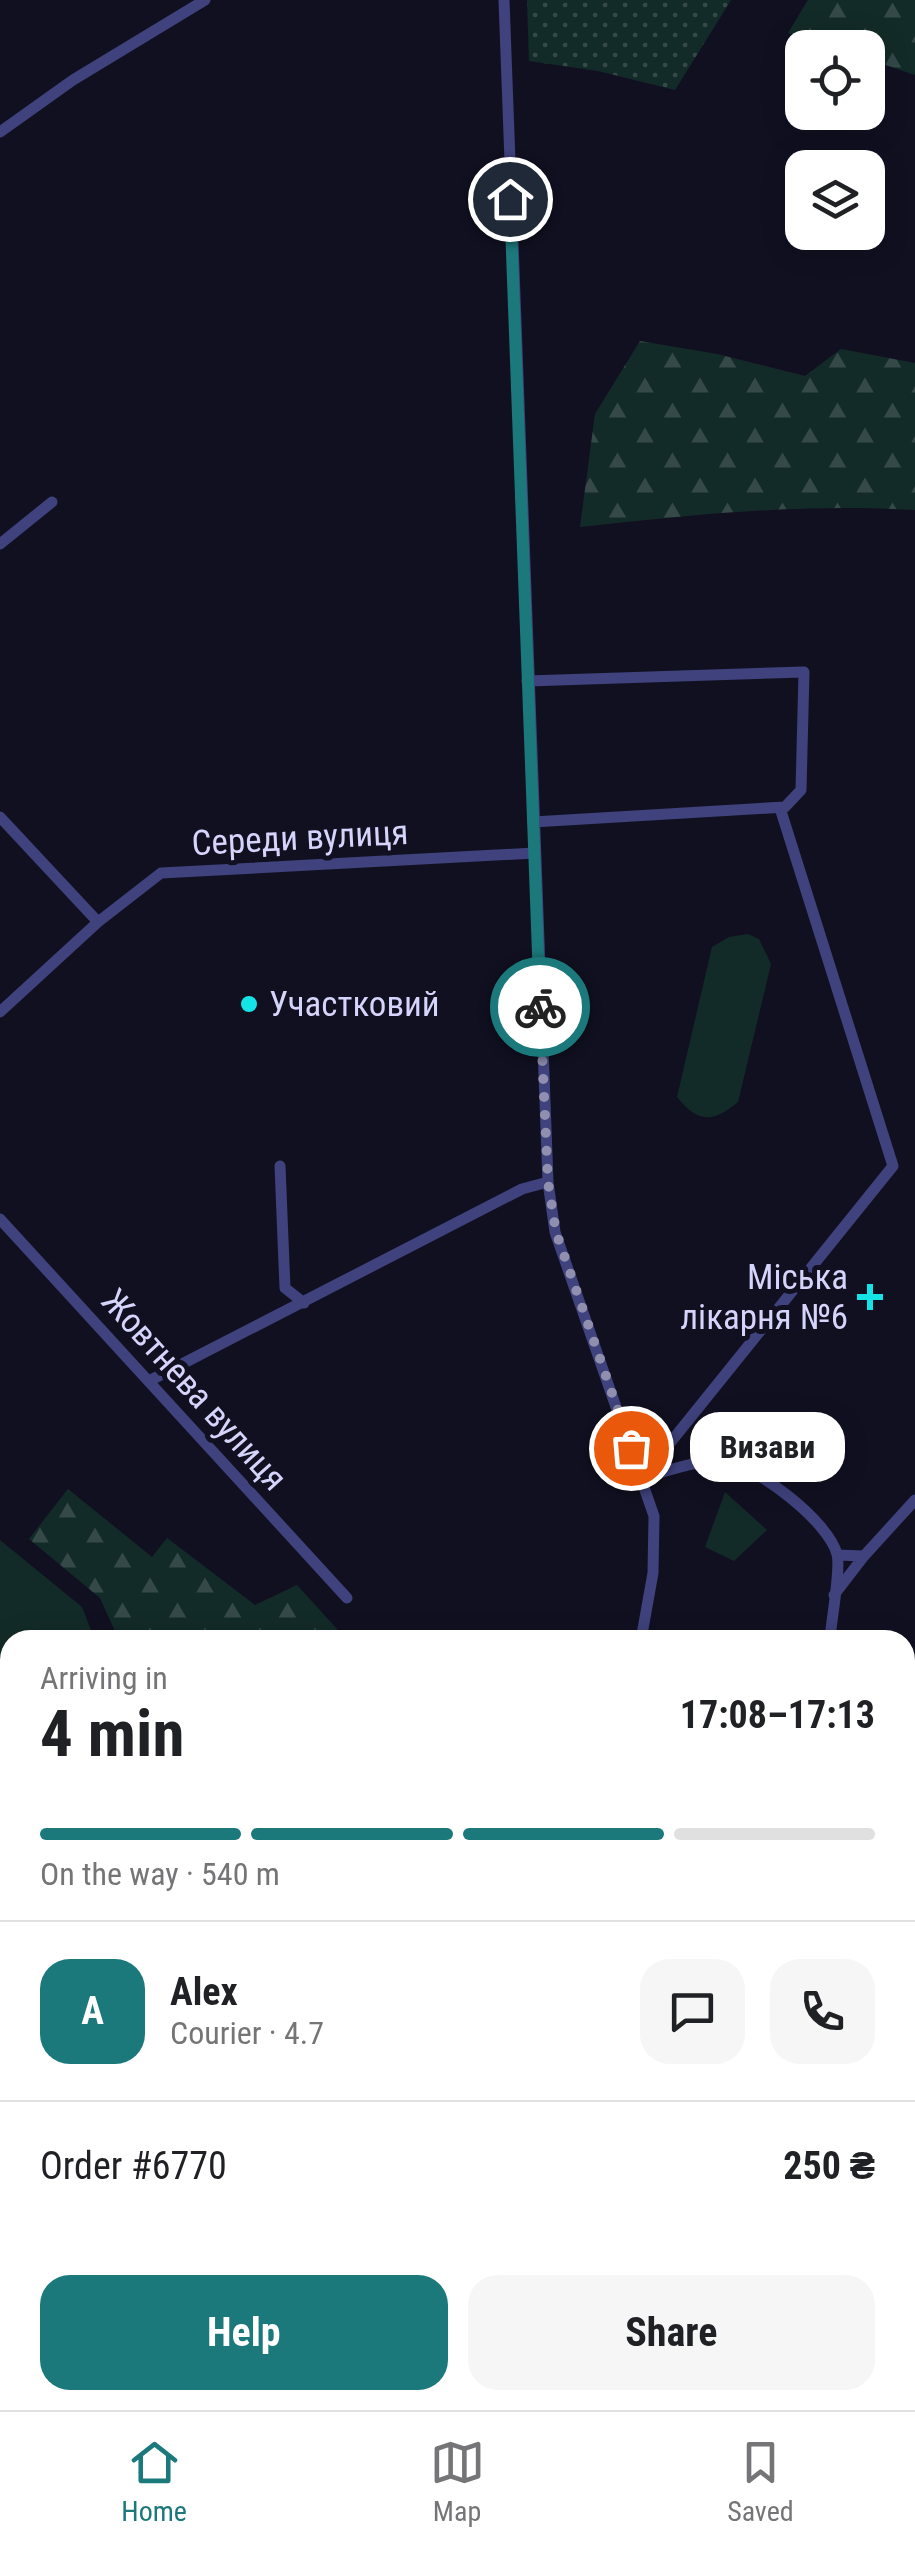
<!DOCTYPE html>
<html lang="en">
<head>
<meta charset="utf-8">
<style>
	:root { --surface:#fff; --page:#f6f6f6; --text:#202124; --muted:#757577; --line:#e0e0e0; --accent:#1b797b }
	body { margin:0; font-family:"Roboto Condensed",sans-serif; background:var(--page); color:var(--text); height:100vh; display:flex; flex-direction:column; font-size:38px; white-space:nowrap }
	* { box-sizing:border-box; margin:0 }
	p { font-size:32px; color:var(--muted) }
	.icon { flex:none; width:55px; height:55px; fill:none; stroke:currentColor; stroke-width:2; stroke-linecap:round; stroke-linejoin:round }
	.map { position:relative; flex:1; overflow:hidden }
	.side { position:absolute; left:0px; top:1630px; width:915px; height:780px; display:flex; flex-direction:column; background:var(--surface); border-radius:30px 30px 0 0; box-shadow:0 5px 25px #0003 }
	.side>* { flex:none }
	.fabs { position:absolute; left:785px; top:30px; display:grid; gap:20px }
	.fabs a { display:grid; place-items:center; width:100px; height:100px; border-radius:20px; background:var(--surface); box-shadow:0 5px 25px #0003; font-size:50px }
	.pin { position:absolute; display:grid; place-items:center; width:85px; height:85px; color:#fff; margin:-42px; border:5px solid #fff; border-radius:50%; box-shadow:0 2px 10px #0007 }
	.courier { position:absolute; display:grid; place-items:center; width:100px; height:100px; margin:-50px; border:8px solid #1b797b; border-radius:50%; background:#fff; color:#222; box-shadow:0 2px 12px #0007 }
	.bubble { position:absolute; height:70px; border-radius:30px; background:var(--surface); box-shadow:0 5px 25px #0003; font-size:32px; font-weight:700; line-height:70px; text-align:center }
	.overview em { font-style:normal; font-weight:700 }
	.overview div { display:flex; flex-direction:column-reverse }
	.overview { display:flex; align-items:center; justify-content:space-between; height:170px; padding:0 40px }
	h1 { font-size:65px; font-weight:700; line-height:75px }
	.bar { display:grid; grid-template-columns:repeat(4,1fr); gap:15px 10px; align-content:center; height:120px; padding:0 40px }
	.bar i { height:12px; border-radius:8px; background:var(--line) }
	.bar .active { background:var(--accent) }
	.bar p { grid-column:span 4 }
	.line { display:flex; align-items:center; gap:25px; padding:0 40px; border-top:2px solid var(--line) }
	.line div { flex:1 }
	.round { display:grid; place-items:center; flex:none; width:105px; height:105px; border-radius:30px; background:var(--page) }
	.primary-button { display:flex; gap:20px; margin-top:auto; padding:20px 40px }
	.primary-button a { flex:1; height:115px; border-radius:30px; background:var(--accent); color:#fff; font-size:40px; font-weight:700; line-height:115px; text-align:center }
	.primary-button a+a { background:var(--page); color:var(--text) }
	.tab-bar { display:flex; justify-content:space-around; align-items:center; height:140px; border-top:2px solid var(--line); background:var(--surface); font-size:28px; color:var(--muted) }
	.tab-bar a { display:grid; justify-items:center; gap:5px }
	.tab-bar .active { color:var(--accent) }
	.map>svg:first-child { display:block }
	.forest { fill:url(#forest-firs) }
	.park { fill:#132b28 }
	.garden { fill:url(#garden-dots) }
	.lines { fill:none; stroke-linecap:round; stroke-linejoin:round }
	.minor { stroke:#3f427c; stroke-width:11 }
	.rail { stroke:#15e4e6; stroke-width:2.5; stroke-dasharray:15 12; stroke-linecap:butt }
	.done { stroke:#908faf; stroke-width:10; stroke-dasharray:0 18 }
	.route { stroke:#1b797b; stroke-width:12 }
	.poi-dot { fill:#15e4e6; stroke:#111021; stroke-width:4 }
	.labels { text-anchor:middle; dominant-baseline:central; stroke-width:10; stroke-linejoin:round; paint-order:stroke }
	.street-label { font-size:35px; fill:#d5d4fb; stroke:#111021 }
	.poi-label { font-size:35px; fill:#d5d4fb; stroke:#111021; text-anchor:start }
</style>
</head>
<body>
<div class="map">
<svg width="915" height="2410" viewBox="0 0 915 2410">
	<defs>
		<pattern id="forest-firs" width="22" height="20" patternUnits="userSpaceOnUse" patternTransform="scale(2.5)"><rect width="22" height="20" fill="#132b28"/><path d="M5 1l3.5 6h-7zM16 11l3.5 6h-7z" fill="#344948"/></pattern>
		<pattern id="garden-dots" width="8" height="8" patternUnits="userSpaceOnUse" patternTransform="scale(2.5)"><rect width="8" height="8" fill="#132b28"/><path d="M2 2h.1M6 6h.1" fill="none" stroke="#344948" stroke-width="1.8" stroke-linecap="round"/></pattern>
	</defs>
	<rect width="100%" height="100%" fill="#111021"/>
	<!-- forest -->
	<path class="forest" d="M 808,0 L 915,0 L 915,75 L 868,59 L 868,48 L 832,47 L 788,33 Z
		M 640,341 L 717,354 L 805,376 L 841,349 L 915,363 L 915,510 C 803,503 691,515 580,527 L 595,414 Z
		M 68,1489 L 152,1557 L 167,1538 L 255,1605 L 297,1585 L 347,1640 L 119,1640 L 100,1598 L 29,1539 Z"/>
	<!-- park -->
	<path class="park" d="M 748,934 L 759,939 L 771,964 L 738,1102 C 713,1123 698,1123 677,1097 L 712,947 L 729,937 Z
		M 725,1492 L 767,1530 L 734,1561 L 705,1547 Z
		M 0,1540 L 82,1607 L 95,1640 L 10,1640 L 10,1847 L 0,1857 Z
		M 10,1857 L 10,1919 L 0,1929 L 0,1867 Z"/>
	<!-- garden -->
	<path class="garden" d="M 527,0 L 731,0 L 675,90 L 598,71 L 529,61 Z"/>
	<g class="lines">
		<!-- minor -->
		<path class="minor" d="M 504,0 L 548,1182 L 555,1232 L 654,1516 L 653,1573 L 641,1640
			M 0,132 L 73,80 L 205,0
			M 0,544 L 52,502
			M 527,681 L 804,672 L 801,790 L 785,807 L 533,822
			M 0,817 L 98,922
			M 0,1012 L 98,922 L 161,873 L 534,853
			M 280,1166 L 285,1288 L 304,1303
			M 0,1219 L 347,1598
			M 149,1381 L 522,1189 L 548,1182
			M 641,1479 L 893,1166 L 780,808
			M 641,1479 C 662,1472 704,1458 725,1461 C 758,1467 828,1521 837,1554 C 841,1570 831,1621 830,1640
			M 837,1555 L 864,1556 L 915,1500
			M 834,1595 L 864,1556
			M 905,2002 L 915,1971
			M 0,2173 L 10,2183
			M 235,2400 L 245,2410
			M 33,2410 L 42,2400
			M 506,2410 L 518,2400"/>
		<!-- rail -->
		<path class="rail" d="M 748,2410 L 752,2400
			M 902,2410 L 915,2391"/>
	</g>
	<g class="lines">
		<!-- done -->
		<path class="done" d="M 540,1007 L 548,1182 L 556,1232 L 631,1448"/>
		<!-- route -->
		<path class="route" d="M 510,199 L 540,1007"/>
	</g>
	<!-- markers -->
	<g class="poi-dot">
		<circle cx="249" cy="1004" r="10"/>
		<path d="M865 1282h10v10h10v10h-10v10h-10v-10h-10v-10h10z"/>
	</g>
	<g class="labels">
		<!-- street labels -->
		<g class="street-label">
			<text transform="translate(300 838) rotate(-3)">Середи вулиця</text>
			<text transform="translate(194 1390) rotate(48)">Жовтнева вулиця</text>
		</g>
		<!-- poi labels -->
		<g class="poi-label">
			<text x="269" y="1004">Участковий</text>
			<text x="848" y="1277" text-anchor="end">Міська<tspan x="848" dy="40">лікарня №6</tspan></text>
		</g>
	</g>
</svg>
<div class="fabs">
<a><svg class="icon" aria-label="locate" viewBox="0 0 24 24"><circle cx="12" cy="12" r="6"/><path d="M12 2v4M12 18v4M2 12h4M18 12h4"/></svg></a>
<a><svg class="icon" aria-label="layers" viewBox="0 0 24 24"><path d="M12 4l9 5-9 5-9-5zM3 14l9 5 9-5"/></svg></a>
</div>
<div class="pin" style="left:631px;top:1448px;background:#ea580c"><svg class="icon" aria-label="bag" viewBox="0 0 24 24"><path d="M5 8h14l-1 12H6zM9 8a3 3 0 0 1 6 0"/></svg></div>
<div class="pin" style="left:510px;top:199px;background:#1f2937"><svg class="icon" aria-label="home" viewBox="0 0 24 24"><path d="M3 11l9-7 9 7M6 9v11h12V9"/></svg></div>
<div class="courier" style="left:540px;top:1007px"><svg class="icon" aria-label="bike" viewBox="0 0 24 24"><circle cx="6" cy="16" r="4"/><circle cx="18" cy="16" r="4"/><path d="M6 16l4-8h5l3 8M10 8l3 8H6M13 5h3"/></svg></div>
<div class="bubble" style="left:690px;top:1412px;width:155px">Визави</div>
<section class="side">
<div class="overview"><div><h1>4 min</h1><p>Arriving in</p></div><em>17:08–17:13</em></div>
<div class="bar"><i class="active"></i><i class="active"></i><i class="active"></i><i></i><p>On the way · 540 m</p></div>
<div class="line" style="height:180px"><b class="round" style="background:var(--accent);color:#fff">A</b><div><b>Alex</b><p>Courier · 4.7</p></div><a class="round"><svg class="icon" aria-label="chat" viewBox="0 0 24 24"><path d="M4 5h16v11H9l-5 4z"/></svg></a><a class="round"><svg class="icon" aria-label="phone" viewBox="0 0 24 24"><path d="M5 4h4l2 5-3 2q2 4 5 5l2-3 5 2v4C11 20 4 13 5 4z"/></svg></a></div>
<div class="line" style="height:130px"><div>Order #6770</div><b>250 ₴</b></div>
<div class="primary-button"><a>Help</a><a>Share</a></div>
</section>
</div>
<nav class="tab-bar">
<a class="active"><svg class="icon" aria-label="home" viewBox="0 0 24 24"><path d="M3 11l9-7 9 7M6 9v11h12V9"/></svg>Home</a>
<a><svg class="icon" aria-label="map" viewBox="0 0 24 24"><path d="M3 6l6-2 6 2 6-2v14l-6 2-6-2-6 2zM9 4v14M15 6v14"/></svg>Map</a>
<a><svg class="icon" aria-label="saved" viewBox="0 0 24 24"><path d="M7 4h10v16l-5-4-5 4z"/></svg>Saved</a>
</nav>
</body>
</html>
